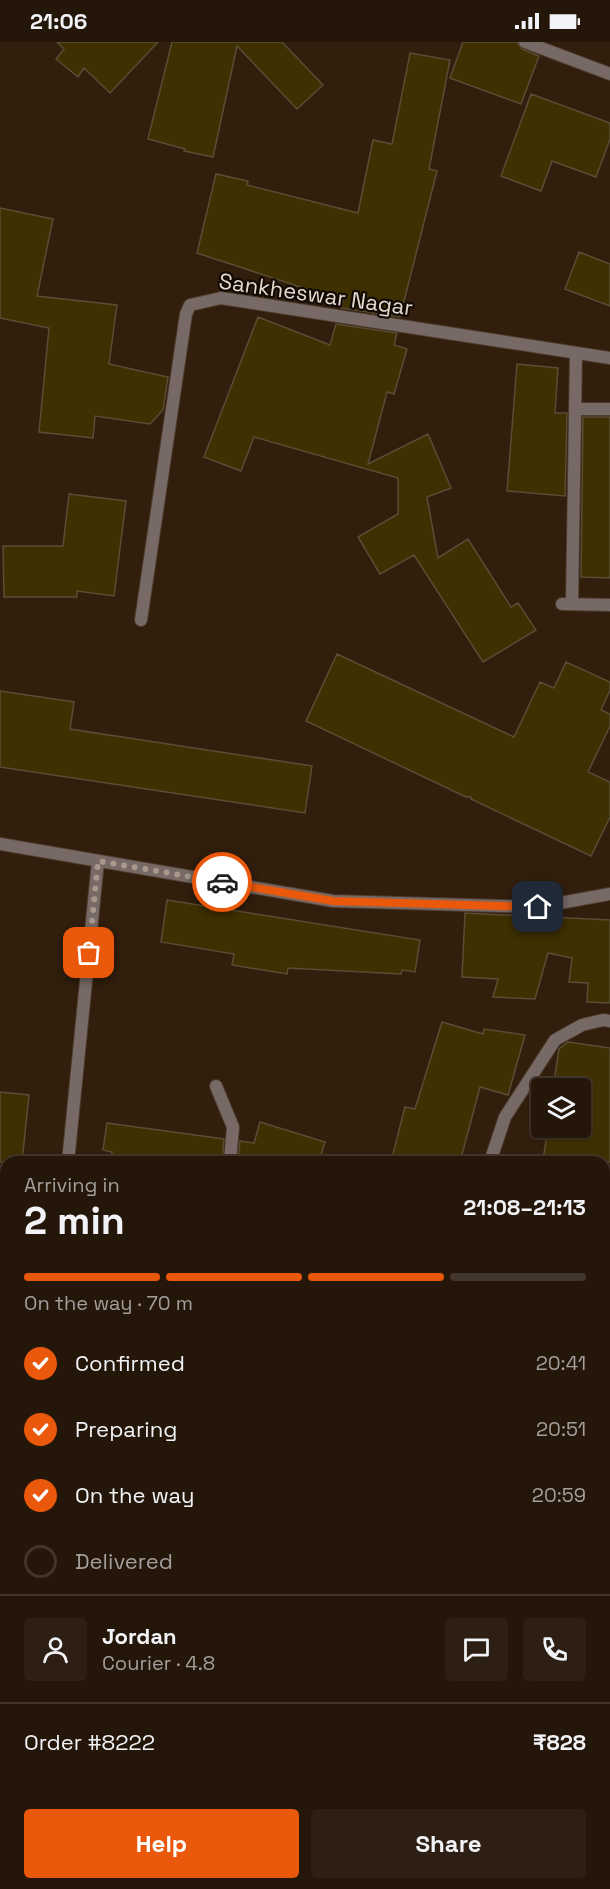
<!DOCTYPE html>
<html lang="en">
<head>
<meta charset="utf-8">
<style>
	:root { --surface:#25160a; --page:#2d1f13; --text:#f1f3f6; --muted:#a39f9c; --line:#42352b; --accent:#ea580c }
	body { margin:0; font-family:"Space Grotesk",sans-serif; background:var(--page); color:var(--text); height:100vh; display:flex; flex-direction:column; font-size:22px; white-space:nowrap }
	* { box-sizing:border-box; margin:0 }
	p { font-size:20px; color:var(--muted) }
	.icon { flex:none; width:33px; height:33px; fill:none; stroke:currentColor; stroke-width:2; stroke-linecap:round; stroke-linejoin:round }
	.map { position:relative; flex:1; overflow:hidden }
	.panel { position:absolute; left:0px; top:1114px; width:610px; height:734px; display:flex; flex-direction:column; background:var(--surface); border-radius:18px 18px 0 0; box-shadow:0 2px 4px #0004,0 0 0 2px var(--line) }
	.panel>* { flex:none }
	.buttons { position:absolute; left:531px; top:1036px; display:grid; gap:12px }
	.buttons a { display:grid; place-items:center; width:60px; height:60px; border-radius:6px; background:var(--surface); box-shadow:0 2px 4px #0004,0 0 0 2px var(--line); font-size:30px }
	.pin { position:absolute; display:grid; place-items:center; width:51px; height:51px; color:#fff; margin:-26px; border-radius:12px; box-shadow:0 3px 9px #0006 }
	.courier { position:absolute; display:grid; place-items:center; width:60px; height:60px; margin:-30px; border:4px solid #ea580c; border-radius:50%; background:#fff; color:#222; box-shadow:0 2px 8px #0007 }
	.summary em { font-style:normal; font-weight:700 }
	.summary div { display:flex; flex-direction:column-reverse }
	.summary { display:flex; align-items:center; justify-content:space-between; height:102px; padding:0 24px }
	h1 { font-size:39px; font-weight:700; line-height:45px }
	.bar { display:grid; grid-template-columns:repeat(4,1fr); gap:9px 6px; align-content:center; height:72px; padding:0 24px }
	.bar i { height:8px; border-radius:4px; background:var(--line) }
	.bar .selected { background:var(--accent) }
	.bar p { grid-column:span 4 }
	.line { display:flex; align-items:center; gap:15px; padding:0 24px; border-top:2px solid var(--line) }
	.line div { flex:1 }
	.round { display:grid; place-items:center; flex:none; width:63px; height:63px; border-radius:6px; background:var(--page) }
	ol { padding:0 24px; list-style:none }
	li { display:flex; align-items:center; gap:18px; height:66px }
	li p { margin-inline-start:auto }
	li .icon { padding:6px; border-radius:50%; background:var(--accent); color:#fff; stroke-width:4 }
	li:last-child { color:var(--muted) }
	li i { width:33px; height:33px; border:3px solid var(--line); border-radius:50% }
	.button { display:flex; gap:12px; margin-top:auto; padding:12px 24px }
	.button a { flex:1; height:69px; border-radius:6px; background:var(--accent); color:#fff; font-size:24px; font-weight:700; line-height:69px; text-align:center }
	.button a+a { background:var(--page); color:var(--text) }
	.status { display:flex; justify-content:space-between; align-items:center; height:42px; padding:0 30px; background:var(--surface); direction:ltr }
	.status svg { height:16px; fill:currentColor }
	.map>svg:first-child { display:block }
	.water { fill:#111600 }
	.building { fill:#3f3001; stroke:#584e35; stroke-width:1.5 }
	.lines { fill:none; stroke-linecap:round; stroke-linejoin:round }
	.minor-casing { stroke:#4e3c2c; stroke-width:14 }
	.minor { stroke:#776966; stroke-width:12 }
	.done { stroke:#a7988b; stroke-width:6; stroke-dasharray:0 10.8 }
	.route { stroke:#ea580c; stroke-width:8 }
	.labels { text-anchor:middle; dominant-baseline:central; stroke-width:4.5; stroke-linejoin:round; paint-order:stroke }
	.street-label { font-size:22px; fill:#e6d9cf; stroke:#120a04 }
</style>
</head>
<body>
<div class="status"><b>21:06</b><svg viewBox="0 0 49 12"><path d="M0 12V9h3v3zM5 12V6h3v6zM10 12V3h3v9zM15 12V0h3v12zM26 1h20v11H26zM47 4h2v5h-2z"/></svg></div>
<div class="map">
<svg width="610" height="1847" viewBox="0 0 610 1847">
	<rect width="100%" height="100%" fill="#311e0d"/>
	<!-- water -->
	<path class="water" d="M 610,1487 L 610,1847 L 550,1847 L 546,1842 L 604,1842 L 604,1495 Z"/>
	<!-- building -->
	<path class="building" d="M 57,0 L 158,0 L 110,51 L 84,26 L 78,35 L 56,17 L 64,7 Z
		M 172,0 L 282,0 L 323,43 L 297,67 L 237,4 L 213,115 L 184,109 L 185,107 L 148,97 Z
		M 463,0 L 517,0 L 522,7 L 539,14 L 521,62 L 450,36 Z
		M 410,11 L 450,18 L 429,127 L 437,129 L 400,275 L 341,266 L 343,259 L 197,211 L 216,132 L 248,139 L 247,143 L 358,171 L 373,98 L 392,102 Z
		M 531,52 L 610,81 L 610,97 L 596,135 L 552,119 L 541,149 L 501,134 Z
		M 0,166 L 53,177 L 37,254 L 117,263 L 109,322 L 168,335 L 163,368 L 150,382 L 95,374 L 93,396 L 39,390 L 49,286 L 0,276 Z
		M 579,210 L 610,222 L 610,264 L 565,247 Z
		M 258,275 L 330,303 L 336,282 L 397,291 L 394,303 L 407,307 L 394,352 L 387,350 L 368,422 L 428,392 L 451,446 L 427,455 L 438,516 L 468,497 L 511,565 L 518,561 L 536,588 L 483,620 L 414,513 L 380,532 L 358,495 L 398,472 L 398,436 L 254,395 L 241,429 L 204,415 Z
		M 517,322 L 558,326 L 555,371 L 567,371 L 565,454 L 507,449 Z
		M 583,375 L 610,375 L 610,536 L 581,535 Z
		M 69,452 L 126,459 L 114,554 L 77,549 L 77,555 L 4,555 L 3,504 L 63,504 Z
		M 337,612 L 514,695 L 540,640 L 554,646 L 566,620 L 610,640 L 610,648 L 601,668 L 610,672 L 610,684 L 588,730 L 610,740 L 610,775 L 591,814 L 471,757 L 471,755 L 466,755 L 306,679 Z
		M 0,649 L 74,660 L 70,687 L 312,724 L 305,771 L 0,725 Z
		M 167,858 L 420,898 L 415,930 L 402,928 L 401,932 L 288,926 L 287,932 L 232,923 L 234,912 L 161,900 Z
		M 465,871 L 610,878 L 610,961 L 587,960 L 588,941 L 569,940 L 572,916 L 548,911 L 535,957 L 493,955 L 498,937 L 462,935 Z
		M 442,980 L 483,992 L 484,987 L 525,993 L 508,1053 L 480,1045 L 460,1120 L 391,1120 L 405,1065 L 415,1067 Z
		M 568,1000 L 610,1006 L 610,1120 L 557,1120 L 543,1118 L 548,1086 L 580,1086 L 580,1047 L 553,1047 L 559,1007 Z
		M 0,1050 L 29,1053 L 22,1120 L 0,1120 Z
		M 260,1080 L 325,1100 L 319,1120 L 238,1120 L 240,1099 L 254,1101 Z
		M 107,1081 L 224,1097 L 222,1120 L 111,1120 L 112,1110 L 103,1108 Z"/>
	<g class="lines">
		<!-- minor casing -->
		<g class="minor-casing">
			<path id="minor" d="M 525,0 L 610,32
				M 575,367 L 610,367
				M 562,562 L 610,563
				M 572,562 L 576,311
				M 141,578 L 186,272 L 190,263 L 221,256 L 610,316
				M 0,802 L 333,859 L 538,865 L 610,852
				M 216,1044 L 233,1085 L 230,1120
				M 68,1120 L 98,819
				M 490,1120 L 505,1075 L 555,998 L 582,983 L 603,978 L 610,979
				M 604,1415 L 610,1417
				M 604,1435 L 610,1427"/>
		</g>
		<!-- minor -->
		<use href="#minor" class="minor"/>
	</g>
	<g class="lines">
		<!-- done -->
		<path class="done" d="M 89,911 L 98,819 L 222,840"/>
		<!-- route -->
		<path class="route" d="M 222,840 L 333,859 L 538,865"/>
	</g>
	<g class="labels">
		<!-- street labels -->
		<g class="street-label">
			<text transform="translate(316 252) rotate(8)">Sankheswar Nagar</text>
		</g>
	</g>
</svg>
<div class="buttons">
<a><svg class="icon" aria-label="layers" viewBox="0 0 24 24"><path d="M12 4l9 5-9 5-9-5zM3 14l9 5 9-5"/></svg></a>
</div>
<div class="pin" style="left:89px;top:911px;background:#ea580c"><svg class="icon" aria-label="bag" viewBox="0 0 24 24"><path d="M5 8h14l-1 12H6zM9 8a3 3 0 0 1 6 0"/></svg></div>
<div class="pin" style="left:538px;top:865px;background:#1f2937"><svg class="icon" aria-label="home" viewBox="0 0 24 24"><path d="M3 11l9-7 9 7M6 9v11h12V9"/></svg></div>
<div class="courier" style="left:222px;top:840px"><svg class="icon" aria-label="car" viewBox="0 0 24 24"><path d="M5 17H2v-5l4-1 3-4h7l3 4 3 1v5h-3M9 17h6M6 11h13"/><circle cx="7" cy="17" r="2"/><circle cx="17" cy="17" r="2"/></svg></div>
<section class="panel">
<div class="summary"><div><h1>2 min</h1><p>Arriving in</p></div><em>21:08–21:13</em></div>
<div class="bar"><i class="selected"></i><i class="selected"></i><i class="selected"></i><i></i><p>On the way · 70 m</p></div>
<ol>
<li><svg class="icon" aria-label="check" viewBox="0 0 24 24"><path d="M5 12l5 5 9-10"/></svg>Confirmed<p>20:41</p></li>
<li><svg class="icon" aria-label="check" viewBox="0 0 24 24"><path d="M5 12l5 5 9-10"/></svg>Preparing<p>20:51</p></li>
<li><svg class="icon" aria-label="check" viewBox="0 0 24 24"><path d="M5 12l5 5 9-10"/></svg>On the way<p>20:59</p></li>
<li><i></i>Delivered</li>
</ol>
<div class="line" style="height:108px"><a class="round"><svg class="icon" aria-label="person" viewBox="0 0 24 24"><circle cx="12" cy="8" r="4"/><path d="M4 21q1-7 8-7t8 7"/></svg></a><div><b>Jordan</b><p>Courier · 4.8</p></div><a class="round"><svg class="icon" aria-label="chat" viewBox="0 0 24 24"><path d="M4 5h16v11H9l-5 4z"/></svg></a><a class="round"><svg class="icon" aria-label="phone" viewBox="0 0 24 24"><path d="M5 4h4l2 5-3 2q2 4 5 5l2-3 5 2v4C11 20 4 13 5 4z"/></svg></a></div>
<div class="line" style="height:78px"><div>Order #8222</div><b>₹828</b></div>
<div class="button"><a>Help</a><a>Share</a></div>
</section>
</div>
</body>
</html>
